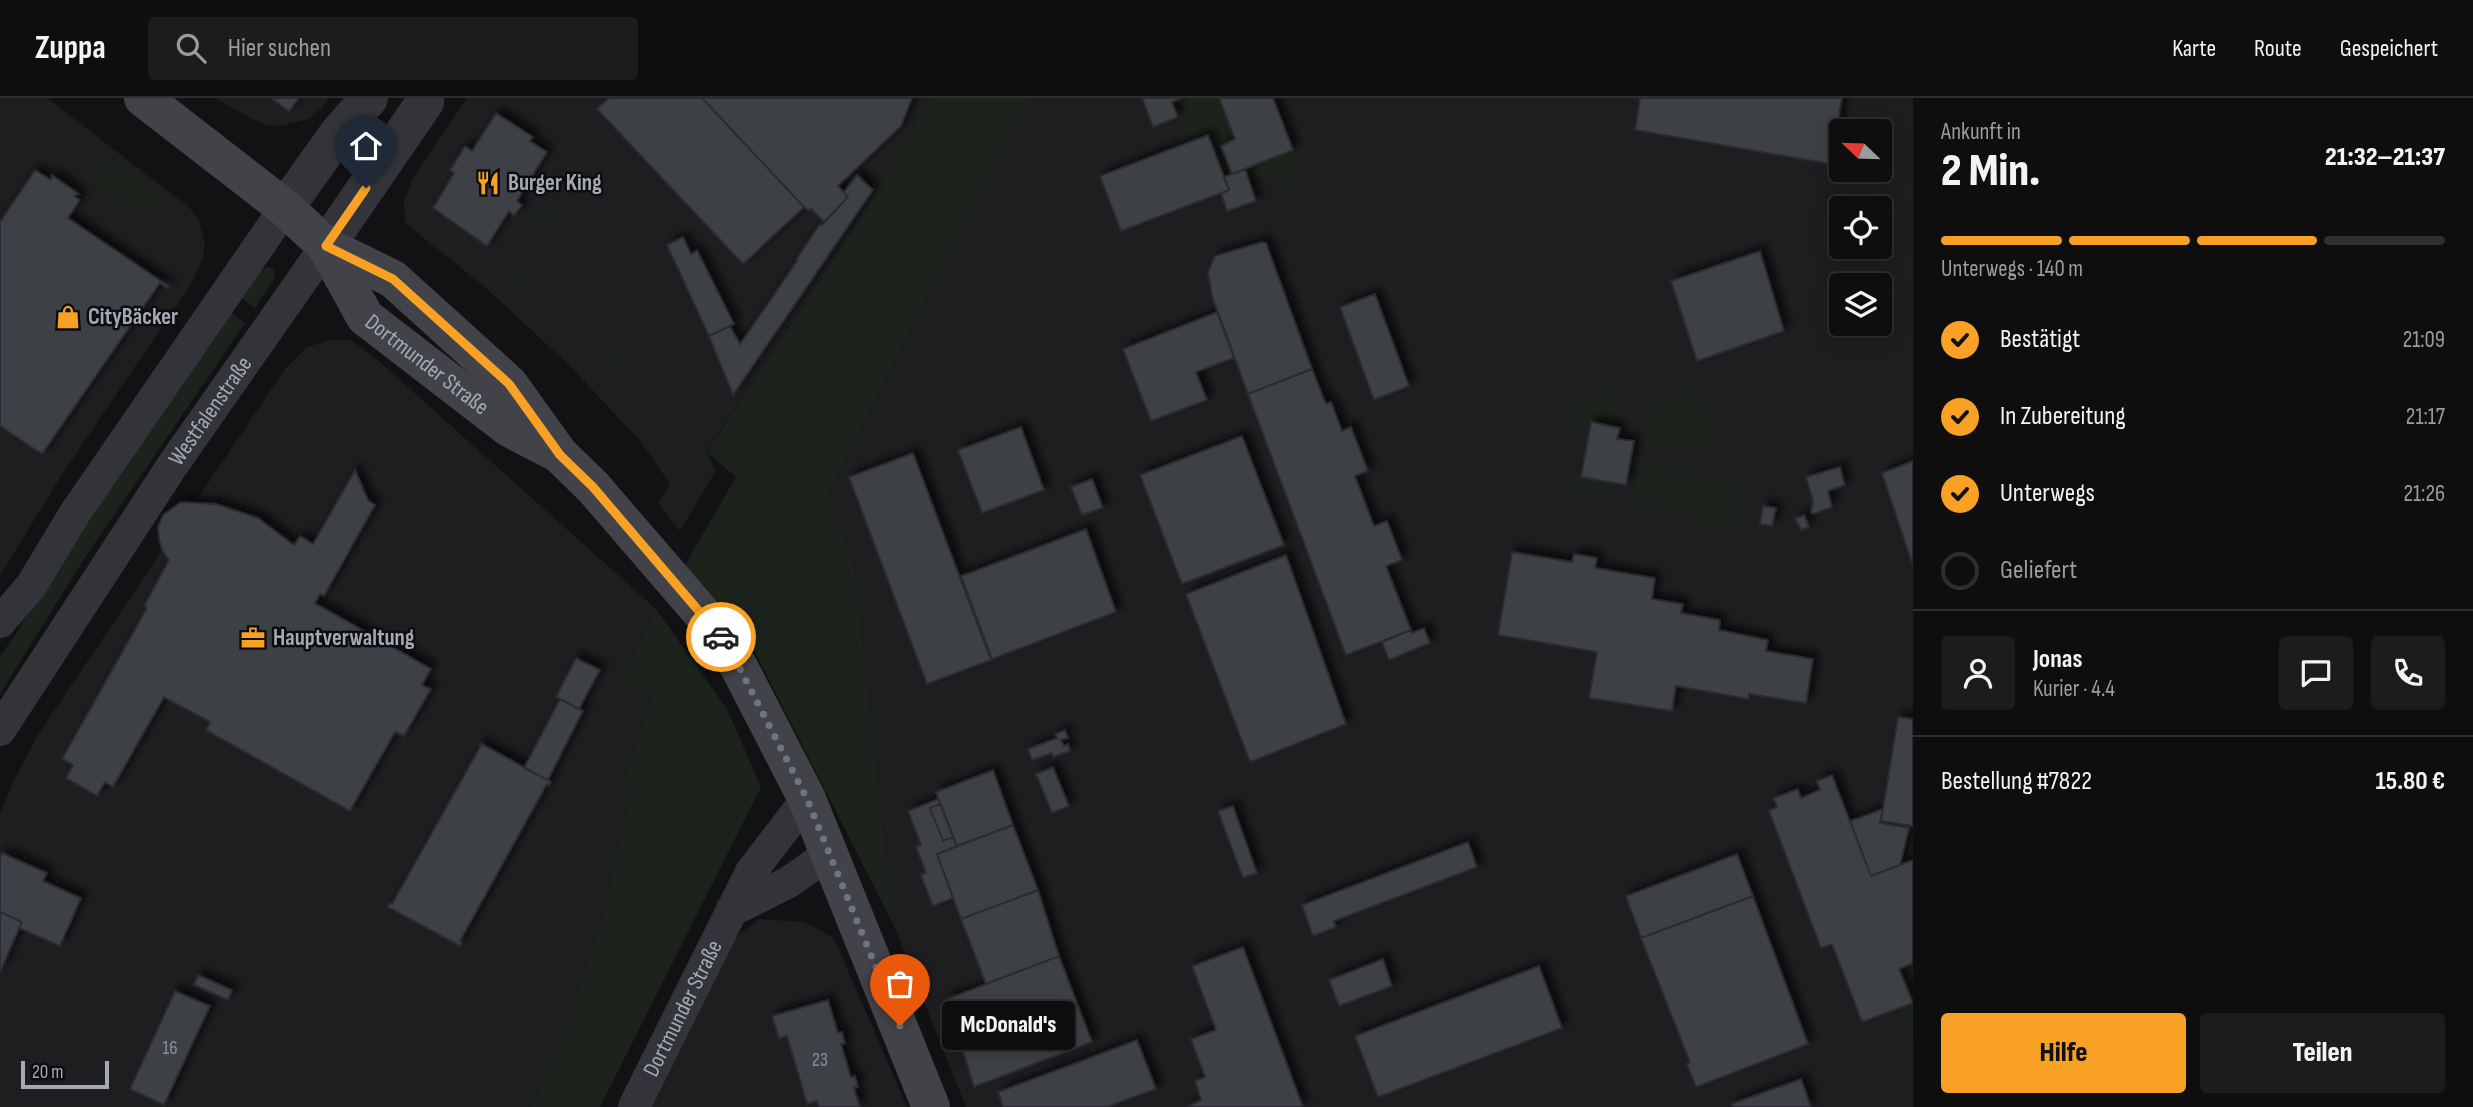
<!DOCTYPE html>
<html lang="de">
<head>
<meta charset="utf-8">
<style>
	:root { --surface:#0e0e0f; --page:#1c1c1d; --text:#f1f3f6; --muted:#9b9c9e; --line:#2e2e2f; --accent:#f8a125 }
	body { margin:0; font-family:"Sofia Sans Condensed",sans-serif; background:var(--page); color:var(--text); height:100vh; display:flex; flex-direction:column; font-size:26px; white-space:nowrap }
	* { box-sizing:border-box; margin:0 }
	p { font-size:23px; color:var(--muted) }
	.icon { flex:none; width:38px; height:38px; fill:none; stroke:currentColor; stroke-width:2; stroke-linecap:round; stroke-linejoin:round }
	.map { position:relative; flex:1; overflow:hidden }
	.panel { display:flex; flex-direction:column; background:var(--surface); width:560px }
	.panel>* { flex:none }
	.needle { width:46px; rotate:293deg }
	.buttons { position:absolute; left:1829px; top:21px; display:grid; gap:14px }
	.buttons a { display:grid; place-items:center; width:63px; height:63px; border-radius:7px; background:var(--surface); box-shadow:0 4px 18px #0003,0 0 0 2px var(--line); font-size:35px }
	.scale { position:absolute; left:21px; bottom:18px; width:88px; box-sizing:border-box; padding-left:7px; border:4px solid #a3aab5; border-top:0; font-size:19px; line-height:24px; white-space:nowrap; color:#a3aab5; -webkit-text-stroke:5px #0d0d0f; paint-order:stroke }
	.pin { position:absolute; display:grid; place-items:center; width:60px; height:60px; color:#fff; margin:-72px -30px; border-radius:50% 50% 50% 0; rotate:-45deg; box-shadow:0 0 7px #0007 }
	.pin .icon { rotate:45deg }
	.courier { position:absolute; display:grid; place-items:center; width:70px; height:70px; margin:-35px; border:5px solid #f8a125; border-radius:50%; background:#fff; color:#222; box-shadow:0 2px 9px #0007 }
	.bubble { position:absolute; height:49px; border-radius:7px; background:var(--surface); box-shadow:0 4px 18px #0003,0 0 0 2px var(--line); font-size:23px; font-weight:800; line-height:49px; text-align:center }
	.head em { font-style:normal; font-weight:800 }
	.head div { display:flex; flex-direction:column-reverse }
	.head { display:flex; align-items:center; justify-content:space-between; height:119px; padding:0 28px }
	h1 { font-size:46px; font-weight:800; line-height:52px }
	.bar { display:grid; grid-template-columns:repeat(4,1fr); gap:10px 7px; align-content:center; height:84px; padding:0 28px }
	.bar i { height:9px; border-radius:5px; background:var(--line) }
	.bar .selected { background:var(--accent) }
	.bar p { grid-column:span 4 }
	.line { display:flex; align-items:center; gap:18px; padding:0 28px; border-top:2px solid var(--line) }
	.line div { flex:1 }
	.round { display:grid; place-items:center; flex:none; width:74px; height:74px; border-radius:7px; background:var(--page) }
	ol { padding:0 28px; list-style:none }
	li { display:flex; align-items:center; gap:21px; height:77px }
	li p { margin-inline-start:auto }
	li .icon { padding:7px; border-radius:50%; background:var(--accent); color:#111; stroke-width:4 }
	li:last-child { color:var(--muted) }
	li i { width:38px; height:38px; border:4px solid var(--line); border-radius:50% }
	.button { display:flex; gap:14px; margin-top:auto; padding:14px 28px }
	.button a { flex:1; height:80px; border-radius:7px; background:var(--accent); color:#111; font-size:28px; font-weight:800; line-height:80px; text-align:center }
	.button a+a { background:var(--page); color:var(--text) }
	header { display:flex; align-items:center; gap:42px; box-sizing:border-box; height:98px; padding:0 35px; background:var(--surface); border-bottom:2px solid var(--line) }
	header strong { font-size:33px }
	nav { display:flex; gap:38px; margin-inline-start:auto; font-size:24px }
	.search { width:490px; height:63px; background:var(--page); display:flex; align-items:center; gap:18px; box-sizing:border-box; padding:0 24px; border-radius:7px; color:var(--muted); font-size:26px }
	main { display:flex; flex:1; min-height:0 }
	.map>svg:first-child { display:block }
	.built { fill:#1e1e21; fill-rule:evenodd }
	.green { fill:#1c231c }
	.building { fill:#3e4044; stroke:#2c2c30; stroke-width:2; filter:url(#shadow) }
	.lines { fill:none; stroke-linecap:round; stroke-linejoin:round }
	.minor { stroke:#333439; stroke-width:32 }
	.tertiary { stroke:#333439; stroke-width:38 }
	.secondary { stroke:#414349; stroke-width:38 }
	.done { stroke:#70757d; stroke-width:7; stroke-dasharray:0 12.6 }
	.route { stroke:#f8a125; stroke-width:9 }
	.labels { text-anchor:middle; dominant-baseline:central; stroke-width:5; stroke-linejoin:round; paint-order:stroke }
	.number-label { font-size:19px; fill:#8a9099 }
	.poi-label { font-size:23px; font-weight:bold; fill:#a3aab5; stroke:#0d0d0f; text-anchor:start }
	.street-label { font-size:23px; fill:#a3aab5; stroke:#0d0d0f }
</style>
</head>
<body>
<header>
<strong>Zuppa</strong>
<div class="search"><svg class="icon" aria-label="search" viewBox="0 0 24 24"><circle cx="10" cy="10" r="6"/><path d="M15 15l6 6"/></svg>Hier suchen</div>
<nav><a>Karte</a><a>Route</a><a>Gespeichert</a></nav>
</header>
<main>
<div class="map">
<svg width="1913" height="1009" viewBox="0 0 1913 1009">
	<defs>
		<filter id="shadow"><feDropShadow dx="6" dy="-6" stdDeviation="3.5" flood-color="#0009"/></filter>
	</defs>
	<rect width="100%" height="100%" fill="#121214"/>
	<!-- built -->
	<path class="built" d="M 0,0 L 47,0 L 189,109 L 199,122 L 205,146 L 203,158 L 193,183 L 61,378 L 0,478 Z
		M 215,0 L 329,0 L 322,10 L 308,21 L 280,28 L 266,27 L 254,22 Z
		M 467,0 L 931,0 L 848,139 L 707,353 L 715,374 L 680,433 L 658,405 L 670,386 L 641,344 L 568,266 L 486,190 L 405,125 L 404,103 L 413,80 Z
		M 1029,0 L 1913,0 L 1913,1009 L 966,1009 L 894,828 L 855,470 L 828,395 ZM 1841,33 L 1880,33 L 1880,72 L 1841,72 ZM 1841,110 L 1880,110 L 1880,149 L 1841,149 ZM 1841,187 L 1880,187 L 1880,226 L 1841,226 Z
		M 333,241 L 351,242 L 372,257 L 656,511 L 621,579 L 652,602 L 623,682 L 632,687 L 600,827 L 558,951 L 531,1009 L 0,1009 L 0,716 L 12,687 L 37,638 L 285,271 L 307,249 Z
		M 760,821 L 804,824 L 834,840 L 907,1009 L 644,1009 L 721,849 Z"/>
	<!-- green -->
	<path class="green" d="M 931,0 L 1029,0 L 828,395 L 855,470 L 894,828 L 745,534 L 685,467 L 736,379 L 707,354 L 848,139 Z
		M 1183,0 L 1219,0 L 1235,41 L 1221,48 L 1232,76 L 1224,79 L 1208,38 L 1188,45 L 1172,4 Z
		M 1293,52 L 1306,83 L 1289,94 L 1279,77 L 1250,85 L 1245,71 Z
		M 108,61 L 163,99 L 147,122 L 92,85 Z
		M 553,103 L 561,107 L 564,123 L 562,125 L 546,112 L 510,152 L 513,157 L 510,158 L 506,155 L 530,115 Z
		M 508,165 L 525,180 L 515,191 L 604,269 L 617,255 L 622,262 C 621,273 610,274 601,272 L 512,192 L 509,182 Z
		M 267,169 L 273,171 L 275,179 L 255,210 L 236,196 L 256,175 Z
		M 227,211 L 245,225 L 84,461 L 0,596 L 0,558 L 16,536 L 69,444 Z
		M 1611,291 L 1619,316 L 1613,318 L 1611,328 L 1591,324 L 1590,330 L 1569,326 L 1574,303 Z
		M 1697,291 L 1718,357 L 1640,345 L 1639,330 L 1647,326 L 1642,311 Z
		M 1639,362 L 1739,387 L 1733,402 L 1740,422 L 1697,433 L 1687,415 L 1629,403 Z
		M 1556,375 L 1611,384 L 1609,398 L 1562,389 L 1554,382 Z
		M 656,511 L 727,611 L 761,689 L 600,1009 L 531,1009 L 558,950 L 600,827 L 632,687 L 623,682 L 652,602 L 621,579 Z
		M 1913,865 L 1913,941 L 1901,910 L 1912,905 L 1899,871 Z"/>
	<!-- building -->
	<path class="building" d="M 271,0 L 299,0 L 289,13 Z
		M 609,0 L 702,0 L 804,109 L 743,166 L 597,11 Z
		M 702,0 L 912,0 L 901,28 L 838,88 L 848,99 L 824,124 L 811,111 L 809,113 L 804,109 Z
		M 1142,0 L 1183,0 L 1172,4 L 1178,19 L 1153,29 Z
		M 1219,0 L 1273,0 L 1293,52 L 1232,76 L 1221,48 L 1235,41 Z
		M 1640,0 L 1842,0 L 1831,66 L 1635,32 Z
		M 496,15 L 533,39 L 530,43 L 547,54 L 517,103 L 522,107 L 514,118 L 509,113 L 487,148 L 433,110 L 454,75 L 450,72 L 465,48 L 472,53 Z
		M 1208,37 L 1229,92 L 1121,133 L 1100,78 Z
		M 1245,71 L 1256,103 L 1227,113 L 1221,96 L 1229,92 L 1224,79 Z
		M 35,72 L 51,82 L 52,77 L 79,96 L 75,98 L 80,102 L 68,120 L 170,189 L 168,191 L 160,185 L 42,356 L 0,328 L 0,124 Z
		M 857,77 L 873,92 L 733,297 L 709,238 L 730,228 L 740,246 L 797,163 L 796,162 L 820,126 L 822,127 L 848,99 L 844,94 Z
		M 683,139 L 691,156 L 697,152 L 734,226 L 709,238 L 667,147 Z
		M 1262,144 L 1266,145 L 1312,271 L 1248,296 L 1212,198 L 1208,174 L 1215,158 Z
		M 1760,153 L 1784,233 L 1697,263 L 1671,183 Z
		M 1375,196 L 1409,288 L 1374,302 L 1340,209 Z
		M 1217,214 L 1234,260 L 1196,274 L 1207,302 L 1151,323 L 1123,251 Z
		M 1312,271 L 1326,306 L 1331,304 L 1342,333 L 1351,329 L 1368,373 L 1355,378 L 1374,428 L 1387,423 L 1402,462 L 1386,468 L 1411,532 L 1346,557 L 1248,296 Z
		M 1591,324 L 1620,330 L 1617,341 L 1634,343 L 1626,387 L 1581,379 Z
		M 1021,329 L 1044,392 L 982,415 L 958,352 Z
		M 1242,338 L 1284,447 L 1182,486 L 1140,377 Z
		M 913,355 L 991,562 L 927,586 L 849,379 Z
		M 1913,363 L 1913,468 L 1882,375 Z
		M 1840,369 L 1845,387 L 1828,393 L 1832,409 L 1814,416 L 1811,415 L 1813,403 L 1806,379 Z
		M 355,372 L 368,402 L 375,407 L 324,498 L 320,496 L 315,505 L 431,571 L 422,587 L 431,591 L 404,638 L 395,634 L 350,713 L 206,632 L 210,624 L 164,599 L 113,689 L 105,684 L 97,698 L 66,680 L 73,667 L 62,661 L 147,510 L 144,508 L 169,462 L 162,452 L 159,441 L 158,429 L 163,417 L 181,404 L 216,406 L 258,420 L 294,447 L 300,438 L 313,446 Z
		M 1092,381 L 1103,410 L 1082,417 L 1071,389 Z
		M 1763,408 L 1776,410 L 1772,428 L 1760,426 Z
		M 1804,417 L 1809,429 L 1801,432 L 1795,421 Z
		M 1086,431 L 1116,514 L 992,561 L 961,478 Z
		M 1512,454 L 1572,464 L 1574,456 L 1597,460 L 1595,470 L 1655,480 L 1652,501 L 1683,506 L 1681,515 L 1720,522 L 1719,532 L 1768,542 L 1766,553 L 1813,561 L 1806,605 L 1749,596 L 1749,601 L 1676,588 L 1672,613 L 1589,600 L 1597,554 L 1498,537 Z
		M 1286,457 L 1346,626 L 1250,664 L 1186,496 Z
		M 1424,530 L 1430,545 L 1389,562 L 1382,544 L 1411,532 L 1412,535 Z
		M 576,560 L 600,572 L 579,611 L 556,599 Z
		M 560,601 L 583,613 L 548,682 L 524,670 Z
		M 1898,619 L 1913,621 L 1913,728 L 1881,723 Z
		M 1065,632 L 1068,640 L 1061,642 L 1064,648 L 1068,646 L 1070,653 L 1053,659 L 1052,655 L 1032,662 L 1028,651 L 1057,640 L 1055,636 Z
		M 480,645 L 551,684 L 549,688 L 547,686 L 460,843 L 462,844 L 460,848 L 388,809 L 390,805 L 392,806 L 480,649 Z
		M 1053,669 L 1069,708 L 1052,715 L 1036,676 Z
		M 993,672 L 1013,727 L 957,748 L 936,694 Z
		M 1832,677 L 1871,778 L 1913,762 L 1913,865 L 1899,871 L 1913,905 L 1862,924 L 1832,846 L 1821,850 L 1769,713 L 1777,709 L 1773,700 L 1798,691 L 1801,700 L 1820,692 L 1817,683 Z
		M 938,701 L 940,706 L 930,710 L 943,743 L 953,739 L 957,748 L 937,756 L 953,800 L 933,808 L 921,777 L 926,775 L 916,749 L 921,747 L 908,713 Z
		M 940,706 L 953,739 L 943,743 L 930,710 Z
		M 1233,708 L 1257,775 L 1243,780 L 1218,713 Z
		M 1883,711 L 1880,725 L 1909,730 L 1900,767 L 1871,778 L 1850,723 Z
		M 1013,727 L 1038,792 L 961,821 L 937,756 Z
		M 1468,744 L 1477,769 L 1334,823 L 1336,829 L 1313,838 L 1302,807 Z
		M 2,755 L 47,775 L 43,783 L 81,800 L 60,848 L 19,830 L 22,824 L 0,814 L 0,760 Z
		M 1737,756 L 1753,798 L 1641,840 L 1626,798 Z
		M 1038,792 L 1059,858 L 986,886 L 961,821 Z
		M 1753,798 L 1808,946 L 1696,989 L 1687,966 L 1690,964 L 1641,840 Z
		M 0,814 L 22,824 L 0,874 Z
		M 1243,849 L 1303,1009 L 1187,1009 L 1201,1002 L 1195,983 L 1205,979 L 1191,941 L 1216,932 L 1192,868 Z
		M 1059,858 L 1092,944 L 974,989 L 947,901 Z
		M 1383,861 L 1392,888 L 1339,908 L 1329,882 Z
		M 1539,868 L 1562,930 L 1378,999 L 1355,938 Z
		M 198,877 L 232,892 L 228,902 L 194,887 Z
		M 175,893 L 210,908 L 164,1007 L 130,991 Z
		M 828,902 L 838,935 L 842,934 L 845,945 L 841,946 L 851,979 L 855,978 L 858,989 L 854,990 L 860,1009 L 819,1009 L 817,1003 L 807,1006 L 787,938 L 779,940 L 772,918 Z
		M 1137,942 L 1156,991 L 1107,1009 L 1003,1009 L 998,994 Z
		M 1801,981 L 1811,1009 L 1733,1009 L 1731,1006 Z"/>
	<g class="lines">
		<!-- minor -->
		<g class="minor">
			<path d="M 0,524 L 31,488 L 75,415 L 285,110"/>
			<path id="s1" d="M 0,632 L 172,368 L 326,148"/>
			<path d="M 731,813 L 789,784 L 830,755"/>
			<path id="s2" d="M 634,1009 L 751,774 L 807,701"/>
		</g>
		<!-- tertiary -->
		<path class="tertiary" d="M 285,110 L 337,37 L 369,0
			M 326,148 L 425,4 L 425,0"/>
		<!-- secondary -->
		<g class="secondary">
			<path d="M 143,0 L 285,110 L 326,148 L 393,181 L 509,286 L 560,357 L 593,389 L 718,534 L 739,569 L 807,701 L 931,1009"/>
			<path id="s3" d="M 326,148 L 365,219 L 509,330 L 553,353"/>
		</g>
	</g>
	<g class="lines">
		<!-- done -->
		<path class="done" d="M 721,539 L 739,569 L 807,701 L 900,928"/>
		<!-- route -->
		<path class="route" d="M 366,90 L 326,148 L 393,181 L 509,286 L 560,357 L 593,389 L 721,539"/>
	</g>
	<!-- icons -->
	<defs>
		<g id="restaurant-bare" transform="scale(1.89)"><path d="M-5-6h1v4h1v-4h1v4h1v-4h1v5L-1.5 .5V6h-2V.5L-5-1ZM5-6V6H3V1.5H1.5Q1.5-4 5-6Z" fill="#f8a125" stroke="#0d0d0f" stroke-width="2.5" paint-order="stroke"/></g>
		<g id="shop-bare" transform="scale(1.89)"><path d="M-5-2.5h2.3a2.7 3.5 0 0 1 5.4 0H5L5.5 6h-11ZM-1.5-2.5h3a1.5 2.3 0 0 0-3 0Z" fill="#f8a125" stroke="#0d0d0f" stroke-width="2.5" paint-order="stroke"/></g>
		<g id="office-bare" transform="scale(1.89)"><path d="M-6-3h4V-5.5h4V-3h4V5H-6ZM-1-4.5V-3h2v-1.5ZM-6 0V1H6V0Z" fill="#f8a125" stroke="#0d0d0f" stroke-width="2.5" paint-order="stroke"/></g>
	</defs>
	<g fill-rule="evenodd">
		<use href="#restaurant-bare" x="488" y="85"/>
		<use href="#shop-bare" x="68" y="219"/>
		<use href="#office-bare" x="253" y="540"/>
	</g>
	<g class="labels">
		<!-- number labels -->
		<g class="number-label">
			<text x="170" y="950">16</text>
			<text x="820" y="962">23</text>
		</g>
		<!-- poi labels -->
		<g class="poi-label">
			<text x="508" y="85">Burger King</text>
			<text x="88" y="219">CityBäcker</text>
			<text x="273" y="540">Hauptverwaltung</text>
		</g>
		<!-- street labels -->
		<g class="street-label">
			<text stroke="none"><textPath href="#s3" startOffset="159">Dortmunder Straße</textPath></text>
			<text stroke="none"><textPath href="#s1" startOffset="382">Westfalenstraße</textPath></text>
			<text stroke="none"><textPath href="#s2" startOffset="110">Dortmunder Straße</textPath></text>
		</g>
	</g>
</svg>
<div class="buttons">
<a><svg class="needle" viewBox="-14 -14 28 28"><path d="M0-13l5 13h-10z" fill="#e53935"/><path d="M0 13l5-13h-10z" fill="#9b9c9e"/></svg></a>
<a><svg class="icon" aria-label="locate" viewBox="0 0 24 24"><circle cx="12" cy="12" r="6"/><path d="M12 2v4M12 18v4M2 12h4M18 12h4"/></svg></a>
<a><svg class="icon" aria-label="layers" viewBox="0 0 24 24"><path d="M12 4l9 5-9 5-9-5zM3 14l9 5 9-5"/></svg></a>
</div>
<div class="scale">20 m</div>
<div class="pin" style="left:900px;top:928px;background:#ea580c"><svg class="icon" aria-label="bag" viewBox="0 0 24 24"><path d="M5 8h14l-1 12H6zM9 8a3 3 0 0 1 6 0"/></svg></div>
<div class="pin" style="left:366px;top:90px;background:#1f2937"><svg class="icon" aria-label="home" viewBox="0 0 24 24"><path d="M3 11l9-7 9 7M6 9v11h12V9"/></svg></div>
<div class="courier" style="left:721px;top:539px"><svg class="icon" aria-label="car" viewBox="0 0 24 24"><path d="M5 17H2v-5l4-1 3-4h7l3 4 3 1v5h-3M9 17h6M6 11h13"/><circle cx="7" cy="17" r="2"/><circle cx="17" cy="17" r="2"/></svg></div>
<div class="bubble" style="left:942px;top:903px;width:133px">McDonald's</div>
</div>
<section class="panel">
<div class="head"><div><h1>2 Min.</h1><p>Ankunft in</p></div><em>21:32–21:37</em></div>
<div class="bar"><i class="selected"></i><i class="selected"></i><i class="selected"></i><i></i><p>Unterwegs · 140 m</p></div>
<ol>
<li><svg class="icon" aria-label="check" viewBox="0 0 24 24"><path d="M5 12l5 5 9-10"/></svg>Bestätigt<p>21:09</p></li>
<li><svg class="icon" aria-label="check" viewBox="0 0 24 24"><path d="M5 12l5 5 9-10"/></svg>In Zubereitung<p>21:17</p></li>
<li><svg class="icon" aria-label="check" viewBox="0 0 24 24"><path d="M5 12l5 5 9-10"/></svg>Unterwegs<p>21:26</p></li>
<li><i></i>Geliefert</li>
</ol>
<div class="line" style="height:126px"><a class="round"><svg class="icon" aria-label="person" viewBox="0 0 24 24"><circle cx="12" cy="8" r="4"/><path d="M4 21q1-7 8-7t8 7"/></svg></a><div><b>Jonas</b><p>Kurier · 4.4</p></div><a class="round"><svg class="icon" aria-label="chat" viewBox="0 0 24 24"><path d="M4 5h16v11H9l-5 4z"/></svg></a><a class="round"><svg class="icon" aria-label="phone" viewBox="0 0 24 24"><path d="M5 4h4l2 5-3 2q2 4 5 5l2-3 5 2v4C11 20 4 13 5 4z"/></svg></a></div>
<div class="line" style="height:91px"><div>Bestellung #7822</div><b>15.80 €</b></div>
<div class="button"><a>Hilfe</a><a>Teilen</a></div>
</section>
</main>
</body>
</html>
